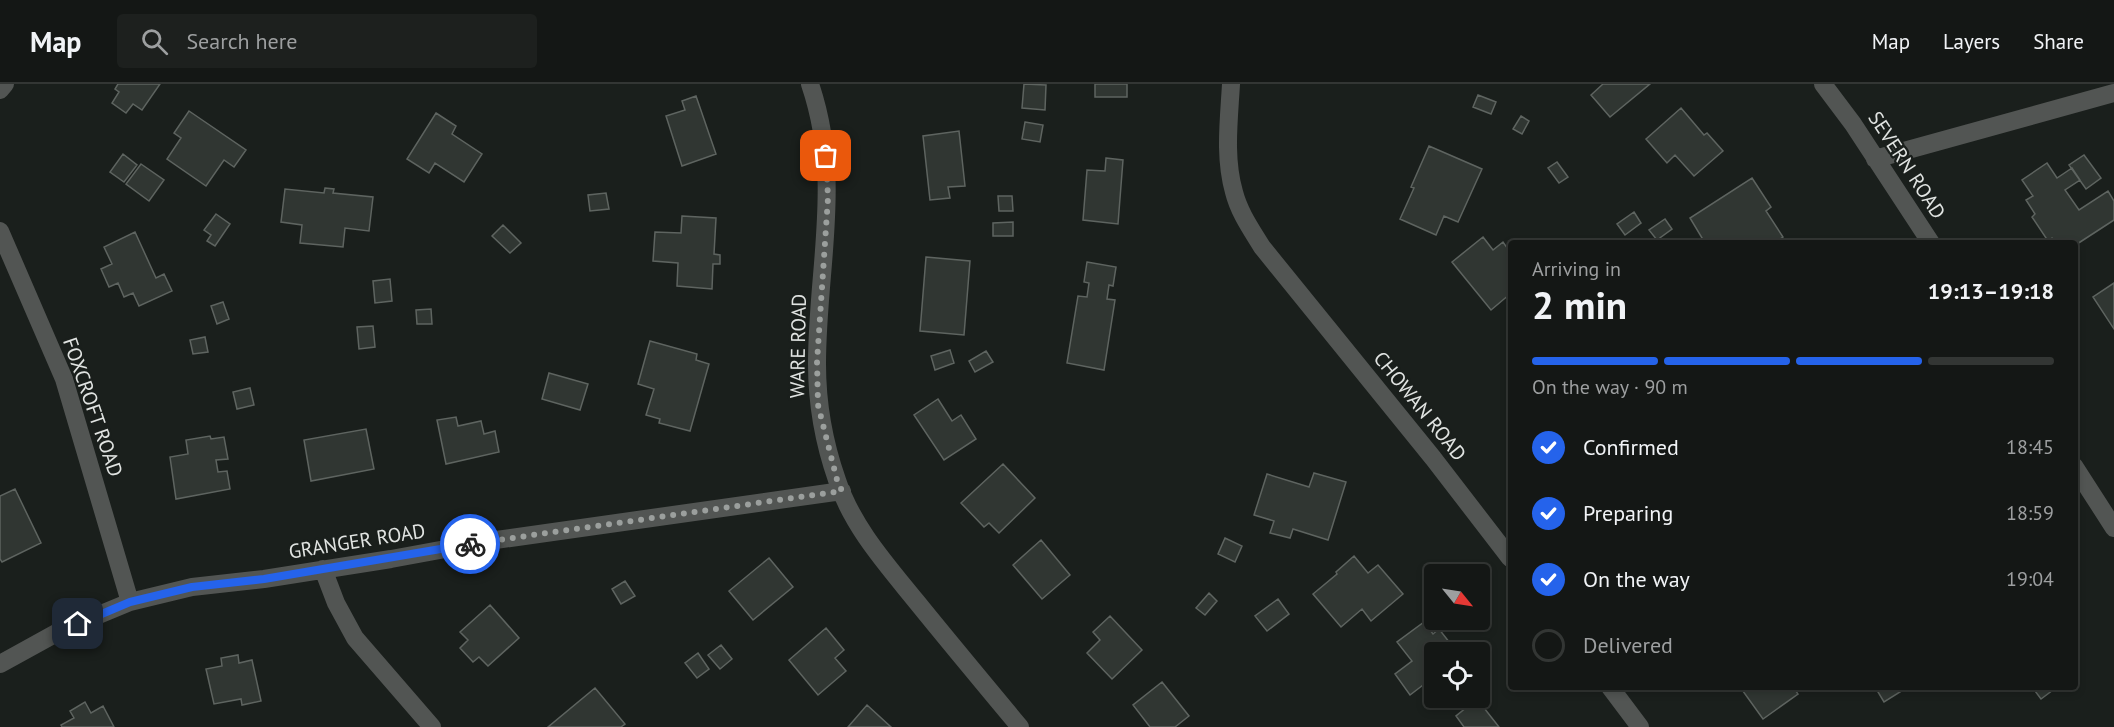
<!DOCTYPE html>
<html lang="en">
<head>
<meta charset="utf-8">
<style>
	:root { --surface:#141715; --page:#1d201e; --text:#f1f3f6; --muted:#9d9fa0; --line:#333634; --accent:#2563eb }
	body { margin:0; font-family:"PT Sans",sans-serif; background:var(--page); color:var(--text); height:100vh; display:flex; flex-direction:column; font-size:22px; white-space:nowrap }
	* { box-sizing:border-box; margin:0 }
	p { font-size:20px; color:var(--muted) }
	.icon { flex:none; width:33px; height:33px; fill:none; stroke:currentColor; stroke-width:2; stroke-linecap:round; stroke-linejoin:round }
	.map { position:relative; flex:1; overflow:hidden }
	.panel { position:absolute; left:1508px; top:156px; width:570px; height:450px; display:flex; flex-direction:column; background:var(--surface); border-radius:6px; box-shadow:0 3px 9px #0003,0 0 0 2px var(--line) }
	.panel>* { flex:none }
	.needle { width:39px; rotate:120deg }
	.controls { position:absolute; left:1424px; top:480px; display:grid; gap:12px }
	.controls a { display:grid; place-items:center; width:66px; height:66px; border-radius:6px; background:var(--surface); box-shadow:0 3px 9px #0003,0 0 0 2px var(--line); font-size:30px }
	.pin { position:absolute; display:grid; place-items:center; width:51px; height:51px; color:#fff; margin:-26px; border-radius:12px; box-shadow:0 3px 9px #0006 }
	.courier { position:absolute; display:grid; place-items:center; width:60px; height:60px; margin:-30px; border:4px solid #2563eb; border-radius:50%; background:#fff; color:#222; box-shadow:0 2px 8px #0007 }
	.overview em { font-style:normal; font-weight:800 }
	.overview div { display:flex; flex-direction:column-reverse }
	.overview { display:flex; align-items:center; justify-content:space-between; height:102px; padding:0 24px }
	h1 { font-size:39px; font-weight:800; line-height:45px }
	.bar { display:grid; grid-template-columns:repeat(4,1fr); gap:9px 6px; align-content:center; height:72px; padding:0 24px }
	.bar i { height:8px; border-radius:4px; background:var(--line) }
	.bar .selected { background:var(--accent) }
	.bar p { grid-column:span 4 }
	ol { padding:0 24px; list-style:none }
	li { display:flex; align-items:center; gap:18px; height:66px }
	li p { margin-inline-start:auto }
	li .icon { padding:6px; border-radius:50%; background:var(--accent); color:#fff; stroke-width:4 }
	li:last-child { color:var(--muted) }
	li i { width:33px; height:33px; border:3px solid var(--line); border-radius:50% }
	header { display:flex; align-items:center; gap:36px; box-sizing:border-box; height:84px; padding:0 30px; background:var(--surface); border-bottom:2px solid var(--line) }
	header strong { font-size:28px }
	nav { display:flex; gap:33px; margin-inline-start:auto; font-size:21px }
	.search { width:420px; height:54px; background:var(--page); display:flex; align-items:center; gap:15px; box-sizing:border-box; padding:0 21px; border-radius:6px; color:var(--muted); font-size:22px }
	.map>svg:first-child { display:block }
	.building { fill:#303632; stroke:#5e6460; stroke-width:1.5 }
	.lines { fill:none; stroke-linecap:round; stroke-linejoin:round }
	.minor { stroke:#525553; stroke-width:18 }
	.done { stroke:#9b9f9d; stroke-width:6; stroke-dasharray:0 10.8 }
	.route { stroke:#2563eb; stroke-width:8 }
	.labels { text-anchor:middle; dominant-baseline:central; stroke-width:4.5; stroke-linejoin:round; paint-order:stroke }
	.street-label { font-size:20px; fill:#e1e4e2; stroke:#1a1f1c }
</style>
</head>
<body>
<header>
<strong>Map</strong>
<div class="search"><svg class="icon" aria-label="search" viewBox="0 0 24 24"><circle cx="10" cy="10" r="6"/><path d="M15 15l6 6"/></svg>Search here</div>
<nav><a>Map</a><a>Layers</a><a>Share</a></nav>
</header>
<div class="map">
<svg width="2114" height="643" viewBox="0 0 2114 643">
	<rect width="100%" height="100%" fill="#1a1f1c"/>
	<!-- building -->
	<path class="building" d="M 118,0 L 160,0 L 142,26 L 133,20 L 126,29 L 112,19 L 119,8 L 115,5 Z
		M 1024,0 L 1046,1 L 1045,26 L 1022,24 Z
		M 1095,0 L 1127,0 L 1127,13 L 1095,13 Z
		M 1603,0 L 1650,0 L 1610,33 L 1591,11 Z
		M 1478,11 L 1496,18 L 1491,30 L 1473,23 Z
		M 696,12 L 716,70 L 682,82 L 666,32 L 685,26 L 682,17 Z
		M 1681,24 L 1704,51 L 1707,49 L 1723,67 L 1694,92 L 1675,71 L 1667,79 L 1646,55 Z
		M 189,27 L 246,66 L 234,83 L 224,76 L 206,102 L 167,75 L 181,54 L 174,49 Z
		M 436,29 L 456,42 L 452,50 L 482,70 L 464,98 L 435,79 L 429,89 L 407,75 Z
		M 1521,32 L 1529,37 L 1522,50 L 1513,45 Z
		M 1025,38 L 1043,41 L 1040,58 L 1022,55 Z
		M 959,47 L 965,102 L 948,103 L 950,114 L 930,116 L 923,52 Z
		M 1429,62 L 1482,85 L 1458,138 L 1444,132 L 1436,151 L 1400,135 L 1414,104 L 1411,103 Z
		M 123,70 L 137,81 L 124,98 L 110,88 Z
		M 2084,71 L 2101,94 L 2086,105 L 2069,81 Z
		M 1106,74 L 1123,76 L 1118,140 L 1083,136 L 1087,86 L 1105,87 Z
		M 1557,78 L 1568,93 L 1559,99 L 1548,84 Z
		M 2047,79 L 2057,94 L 2072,84 L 2080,96 L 2065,106 L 2079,126 L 2108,107 L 2114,117 L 2114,136 L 2074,162 L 2074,159 L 2055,159 L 2052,154 L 2048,157 L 2032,133 L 2035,130 L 2026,116 L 2033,112 L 2022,96 Z
		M 141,80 L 164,96 L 149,117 L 126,100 Z
		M 1752,94 L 1771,123 L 1766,127 L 1783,153 L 1774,159 L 1705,159 L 1690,134 Z
		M 325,104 L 334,105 L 333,109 L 373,113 L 369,147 L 345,144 L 343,163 L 300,159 L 302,141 L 281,138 L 285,105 L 324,109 Z
		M 606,109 L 609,125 L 590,127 L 588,111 Z
		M 998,112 L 1012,112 L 1013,127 L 999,127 Z
		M 1634,128 L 1641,139 L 1625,151 L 1617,140 Z
		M 216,130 L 230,140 L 215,162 L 207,157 L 211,151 L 204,146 Z
		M 682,132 L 716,134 L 714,170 L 720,171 L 720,180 L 713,180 L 712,205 L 677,202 L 678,179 L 653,177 L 655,148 L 681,149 Z
		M 1665,135 L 1672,145 L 1657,156 L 1649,146 Z
		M 1013,138 L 1013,152 L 993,152 L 993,139 Z
		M 503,141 L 521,159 L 510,169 L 492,152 Z
		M 135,148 L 156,194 L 164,190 L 172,207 L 139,222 L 133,209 L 124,213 L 118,199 L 109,203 L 101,185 L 112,180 L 104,163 Z
		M 1483,153 L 1493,166 L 1503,158 L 1510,168 L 1510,210 L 1491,226 L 1452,178 Z
		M 926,173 L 970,177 L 964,251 L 920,247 Z
		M 1087,178 L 1116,183 L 1113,202 L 1109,201 L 1107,215 L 1115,216 L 1104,286 L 1067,279 L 1078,212 L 1087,213 L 1089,199 L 1084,198 Z
		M 390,195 L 392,217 L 375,219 L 373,197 Z
		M 2114,199 L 2114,245 L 2093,213 Z
		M 223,218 L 229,235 L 217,240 L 211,222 Z
		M 431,225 L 432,240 L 417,240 L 416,226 Z
		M 373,242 L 375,263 L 359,265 L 357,243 Z
		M 205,253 L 208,268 L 193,270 L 190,256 Z
		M 650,257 L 697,270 L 696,276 L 709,280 L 690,347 L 659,339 L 660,335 L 646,331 L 654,305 L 638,300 Z
		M 950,266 L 954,279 L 935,286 L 931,272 Z
		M 986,267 L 993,278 L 975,288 L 969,277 Z
		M 549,289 L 588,300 L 580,326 L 542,315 Z
		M 250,304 L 254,321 L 237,325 L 233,308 Z
		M 938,315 L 952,337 L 961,331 L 976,355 L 944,376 L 914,331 Z
		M 456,333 L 458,342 L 481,337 L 484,350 L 495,347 L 499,368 L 446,380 L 437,336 Z
		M 366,345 L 374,385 L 311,397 L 304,356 Z
		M 210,352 L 211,355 L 224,353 L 228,375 L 216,376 L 218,388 L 227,387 L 230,405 L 176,415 L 170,373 L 188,370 L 186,356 Z
		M 1003,380 L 1035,414 L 999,449 L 989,439 L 984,443 L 961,419 Z
		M 1314,389 L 1346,398 L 1328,456 L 1293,445 L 1290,454 L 1270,449 L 1274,437 L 1254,431 L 1267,390 L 1309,403 Z
		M 15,405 L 41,459 L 2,478 L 0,475 L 0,412 Z
		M 1225,454 L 1242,462 L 1235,478 L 1218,470 Z
		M 1041,456 L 1070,491 L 1042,515 L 1013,481 Z
		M 1354,472 L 1368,489 L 1378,481 L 1403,510 L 1371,537 L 1362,525 L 1341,543 L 1313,510 L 1337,490 L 1336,488 Z
		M 769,474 L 793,503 L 753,536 L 729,507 Z
		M 625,497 L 635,512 L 621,520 L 612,505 Z
		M 1209,509 L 1217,517 L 1205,531 L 1196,524 Z
		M 1278,515 L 1289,530 L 1267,547 L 1255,532 Z
		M 490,521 L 519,554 L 488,582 L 479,573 L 473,578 L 460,564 L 468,556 L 460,548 Z
		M 1110,532 L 1142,566 L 1112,595 L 1087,569 L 1100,556 L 1093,548 Z
		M 1424,538 L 1433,550 L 1439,545 L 1457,568 L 1434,568 L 1434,607 L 1427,598 L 1410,611 L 1395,590 L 1412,577 L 1397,558 Z
		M 826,544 L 844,566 L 835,574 L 846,587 L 818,611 L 789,576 Z
		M 721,561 L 732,575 L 720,585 L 708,571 Z
		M 698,569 L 709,585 L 697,594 L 685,579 Z
		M 238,571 L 239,579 L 252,576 L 261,617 L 242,621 L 241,615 L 214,620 L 206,585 L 222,582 L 221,574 Z
		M 1162,598 L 1189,632 L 1175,643 L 1150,643 L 1133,621 Z
		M 1740,603 L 1793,603 L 1798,610 L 1763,635 Z
		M 1875,603 L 1908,603 L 1884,618 Z
		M 2032,603 L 2057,603 L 2041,615 Z
		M 595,604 L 625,640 L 621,643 L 548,643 Z
		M 1477,615 L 1499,643 L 1464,643 L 1456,632 Z
		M 85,618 L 91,629 L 103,622 L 114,643 L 62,643 L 61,641 L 74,634 L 70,627 Z
		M 867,621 L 891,643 L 848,643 Z"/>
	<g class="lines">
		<!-- minor -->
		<path class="minor" d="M 810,0 C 843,97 817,182 817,280 C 817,319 824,359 837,396 C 852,442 886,480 916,517 C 950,559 985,601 1020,643
			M 1231,0 C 1229,36 1224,73 1234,108 C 1239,128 1251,145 1262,163 L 1433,374 L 1510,474
			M 1823,0 L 1853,40 L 1931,159
			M 0,6 L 5,0
			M 1875,75 L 2114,9
			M 0,147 L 64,295 L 130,518
			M 2074,382 L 2114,444
			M 323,485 L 336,519 L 355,554 L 432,643
			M 0,580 L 60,547 L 130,518 L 192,503 L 264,495 L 391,475 L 489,457 L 842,407
			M 1610,603 L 1640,643"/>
	</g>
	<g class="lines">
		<!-- done -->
		<path class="done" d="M 470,460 L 842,407 L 837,396 L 818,321 L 817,278 L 828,114 L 826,72"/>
		<!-- route -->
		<path class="route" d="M 78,540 L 130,518 L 192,503 L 264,495 L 470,460"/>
	</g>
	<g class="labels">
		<!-- street labels -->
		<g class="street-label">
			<text transform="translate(1907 81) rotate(57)">SEVERN ROAD</text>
			<text transform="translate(798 262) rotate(-89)">WARE ROAD</text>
			<text transform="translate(1420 322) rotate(51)">CHOWAN ROAD</text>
			<text transform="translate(93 323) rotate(71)">FOXCROFT ROAD</text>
			<text transform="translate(357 457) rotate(-9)">GRANGER ROAD</text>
		</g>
	</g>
</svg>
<div class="controls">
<a><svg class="needle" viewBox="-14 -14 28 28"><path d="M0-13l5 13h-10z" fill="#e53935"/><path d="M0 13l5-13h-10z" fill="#9d9fa0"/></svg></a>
<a><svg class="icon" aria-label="locate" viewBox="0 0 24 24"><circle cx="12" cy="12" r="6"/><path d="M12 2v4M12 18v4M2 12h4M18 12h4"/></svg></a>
</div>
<div class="pin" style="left:826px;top:72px;background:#ea580c"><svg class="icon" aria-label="bag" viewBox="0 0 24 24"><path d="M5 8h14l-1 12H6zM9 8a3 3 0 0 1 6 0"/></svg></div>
<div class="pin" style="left:78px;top:540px;background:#1f2937"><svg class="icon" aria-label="home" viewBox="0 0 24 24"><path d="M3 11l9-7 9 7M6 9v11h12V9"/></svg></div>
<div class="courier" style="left:470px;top:460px"><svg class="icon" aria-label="bike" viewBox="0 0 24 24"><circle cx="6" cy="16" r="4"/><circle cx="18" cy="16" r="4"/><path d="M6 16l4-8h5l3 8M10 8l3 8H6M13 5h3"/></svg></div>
<section class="panel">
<div class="overview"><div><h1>2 min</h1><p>Arriving in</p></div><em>19:13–19:18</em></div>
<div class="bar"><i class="selected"></i><i class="selected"></i><i class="selected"></i><i></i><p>On the way · 90 m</p></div>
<ol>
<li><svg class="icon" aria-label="check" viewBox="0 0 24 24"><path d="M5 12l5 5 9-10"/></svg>Confirmed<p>18:45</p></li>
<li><svg class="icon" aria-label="check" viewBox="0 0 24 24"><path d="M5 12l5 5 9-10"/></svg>Preparing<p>18:59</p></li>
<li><svg class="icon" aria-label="check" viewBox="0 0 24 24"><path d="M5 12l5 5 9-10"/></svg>On the way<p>19:04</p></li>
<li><i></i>Delivered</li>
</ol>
</section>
</div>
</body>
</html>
